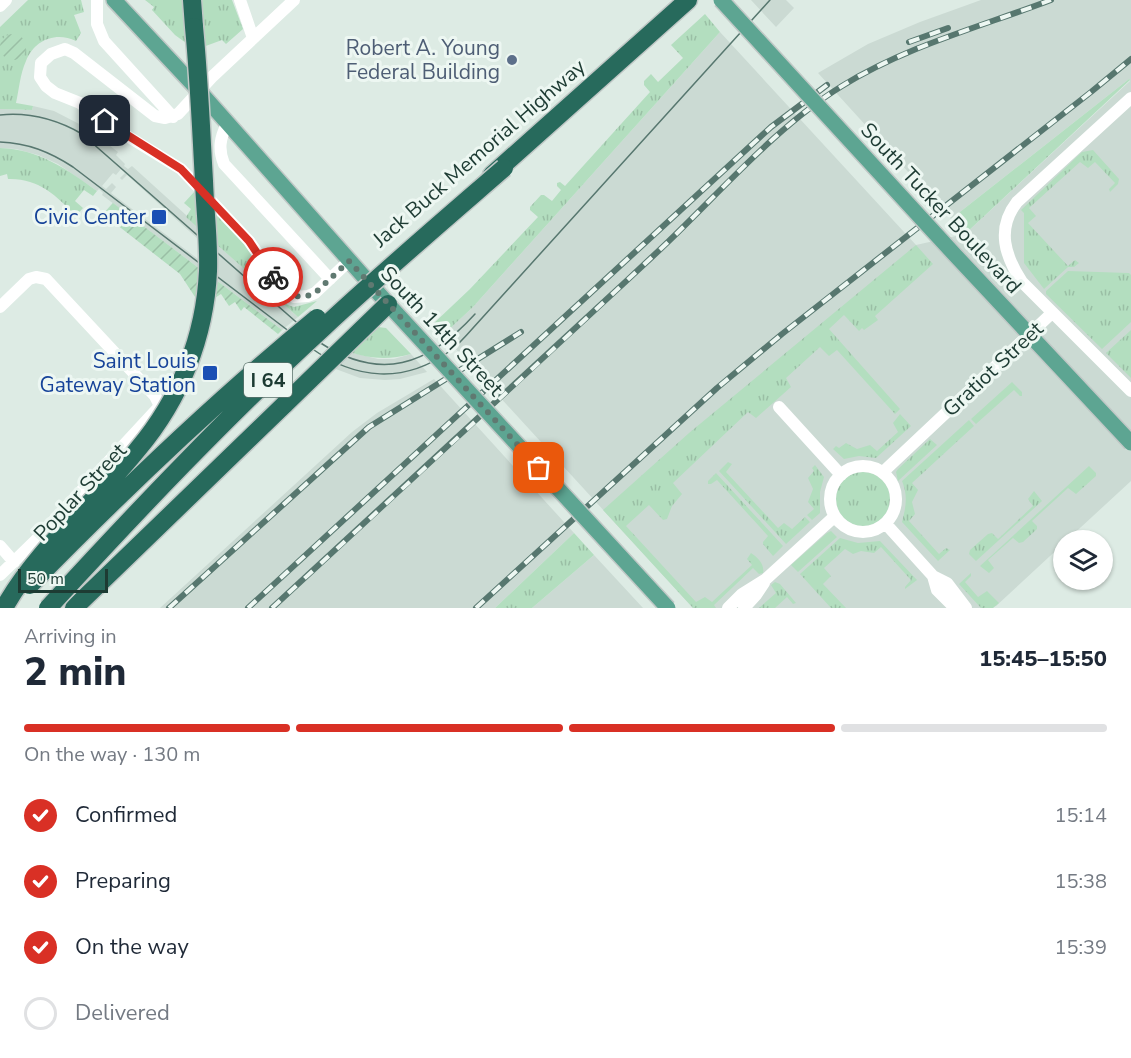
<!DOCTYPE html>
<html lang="en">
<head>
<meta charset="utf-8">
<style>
	:root { --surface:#fff; --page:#f6f6f7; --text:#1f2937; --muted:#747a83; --line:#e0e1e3; --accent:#d93025 }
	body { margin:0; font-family:"Nunito Sans",sans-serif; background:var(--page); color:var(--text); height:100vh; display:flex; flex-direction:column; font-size:22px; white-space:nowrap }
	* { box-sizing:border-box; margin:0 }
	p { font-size:20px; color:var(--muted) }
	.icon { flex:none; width:33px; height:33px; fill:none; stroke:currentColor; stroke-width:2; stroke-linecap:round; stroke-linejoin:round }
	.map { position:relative; height:608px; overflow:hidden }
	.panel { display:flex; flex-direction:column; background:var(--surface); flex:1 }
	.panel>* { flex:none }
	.controls { position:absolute; left:1053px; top:530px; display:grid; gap:12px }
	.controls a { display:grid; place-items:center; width:60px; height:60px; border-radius:50%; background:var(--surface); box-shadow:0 2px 4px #0004; font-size:30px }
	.scale { position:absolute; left:18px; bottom:15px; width:90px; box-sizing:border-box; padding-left:6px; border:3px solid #1d3b33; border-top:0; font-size:16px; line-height:21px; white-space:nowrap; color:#1d3b33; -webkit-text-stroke:4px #edf7f2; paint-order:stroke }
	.pin { position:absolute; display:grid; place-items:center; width:51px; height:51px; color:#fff; margin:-26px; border-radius:12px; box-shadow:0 3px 9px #0006 }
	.courier { position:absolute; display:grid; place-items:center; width:60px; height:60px; margin:-30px; border:4px solid #d93025; border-radius:50%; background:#fff; color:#222; box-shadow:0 2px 8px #0007 }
	.headline em { font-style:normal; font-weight:800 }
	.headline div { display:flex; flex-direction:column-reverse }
	.headline { display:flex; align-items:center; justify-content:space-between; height:102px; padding:0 24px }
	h1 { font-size:39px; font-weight:800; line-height:45px }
	.bar { display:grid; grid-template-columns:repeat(4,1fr); gap:9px 6px; align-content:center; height:72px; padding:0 24px }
	.bar i { height:8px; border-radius:4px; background:var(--line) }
	.bar .active { background:var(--accent) }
	.bar p { grid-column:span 4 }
	ol { padding:0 24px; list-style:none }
	li { display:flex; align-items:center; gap:18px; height:66px }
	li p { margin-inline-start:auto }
	li .icon { padding:6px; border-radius:50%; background:var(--accent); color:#fff; stroke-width:4 }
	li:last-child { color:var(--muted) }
	li i { width:33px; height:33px; border:3px solid var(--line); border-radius:50% }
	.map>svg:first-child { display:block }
	.built { fill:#cbdad3 }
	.grass { fill:url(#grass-tufts) }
	.garden { fill:url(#garden-furrows) }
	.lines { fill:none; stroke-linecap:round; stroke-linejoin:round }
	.major-casing { stroke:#c0c8c6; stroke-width:18 }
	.highway-casing { stroke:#c0c8c6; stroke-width:21 }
	.minor { stroke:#fff; stroke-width:12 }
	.major { stroke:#5da592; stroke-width:15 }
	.highway { stroke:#276a5c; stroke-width:18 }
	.tram { stroke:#57776f; stroke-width:1.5 }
	.rail-casing { stroke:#57776f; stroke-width:6 }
	.rail { stroke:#edf7f2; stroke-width:4; stroke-dasharray:11; stroke-linecap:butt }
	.major-bridge-casing { stroke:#c0c8c6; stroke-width:18; stroke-linecap:butt }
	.highway-bridge-casing { stroke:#c0c8c6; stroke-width:21; stroke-linecap:butt }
	.major-bridge { stroke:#5da592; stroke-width:15 }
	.highway-bridge { stroke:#276a5c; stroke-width:18 }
	.done { stroke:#607971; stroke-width:6; stroke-dasharray:0 10.8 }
	.route { stroke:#d93025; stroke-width:8 }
	.service-dot { fill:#5c6f8a; stroke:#edf7f2; stroke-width:2 }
	.transit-dot { fill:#1a4fb4; stroke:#edf7f2; stroke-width:2 }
	.labels { text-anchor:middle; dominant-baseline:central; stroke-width:6; stroke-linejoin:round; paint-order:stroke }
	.shield { fill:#edf7f2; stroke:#5b736c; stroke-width:1.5 }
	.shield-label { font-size:20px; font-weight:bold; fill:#1d3b33 }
	.service-label { font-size:21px; fill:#4e5e75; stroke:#edf7f2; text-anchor:end }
	.street-label { font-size:21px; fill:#1d3b33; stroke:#edf7f2 }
	.transit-label { font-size:21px; fill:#164399; stroke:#edf7f2; text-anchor:end }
</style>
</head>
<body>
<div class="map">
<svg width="1131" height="608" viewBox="0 0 1131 608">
	<defs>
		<pattern id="grass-tufts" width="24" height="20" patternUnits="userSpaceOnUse" patternTransform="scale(1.5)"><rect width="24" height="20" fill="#b3debf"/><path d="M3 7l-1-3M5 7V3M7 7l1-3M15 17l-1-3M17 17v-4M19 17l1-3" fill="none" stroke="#9abfa5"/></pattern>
		<pattern id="garden-furrows" width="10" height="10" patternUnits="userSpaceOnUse" patternTransform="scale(1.5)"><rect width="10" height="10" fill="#b3debf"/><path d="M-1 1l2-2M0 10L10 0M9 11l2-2" fill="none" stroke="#9abfa5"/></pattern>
	</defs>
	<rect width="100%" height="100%" fill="#ddebe4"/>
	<!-- built -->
	<path class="built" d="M 751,0 L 786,0 L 794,8 L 776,27 Z
		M 981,0 L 1131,0 L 1131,481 L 1067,540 L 1064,540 L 1063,544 L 996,606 L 987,608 L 693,608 L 443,335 L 473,307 L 720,32 L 916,245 L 965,234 L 1130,81 L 1129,79 L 951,219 L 818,73 L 868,44 L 920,22 Z
		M 33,106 L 54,111 L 87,128 L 118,152 L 116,155 L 125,164 L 124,166 L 128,169 L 132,166 L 186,215 L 199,228 L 199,240 L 127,175 L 122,180 L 120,178 L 125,173 L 121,169 L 116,175 L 113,173 L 102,186 L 106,189 L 112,183 L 116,187 L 111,193 L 198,259 L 200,258 L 200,269 L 102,195 L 103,193 L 99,189 L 97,191 L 58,164 L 38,155 L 16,149 L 0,148 L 0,109 L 32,110 Z
		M 211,239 L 298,317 L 282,330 L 212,277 Z
		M 349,352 L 378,359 L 394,359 L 411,354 L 427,372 L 400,379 L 385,380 L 360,378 L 333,368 Z
		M 434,379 L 574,533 L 495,608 L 160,608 L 352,432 L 377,413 Z
		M 594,555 L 643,608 L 532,608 Z"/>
	<!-- grass -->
	<path class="grass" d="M 28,0 L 81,0 L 84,12 L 74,15 L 81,33 L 76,41 C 56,31 34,40 26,61 C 20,74 19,90 16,103 L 33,106 L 32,110 L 0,109 L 0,27 Z
		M 145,0 L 182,0 L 186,43 L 175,35 L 152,10 L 154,7 Z
		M 200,0 L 232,0 L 243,29 L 226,44 L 222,40 L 203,47 Z
		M 705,14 L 720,32 L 473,307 L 443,335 L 433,324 L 470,289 L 538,217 L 530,210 L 530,207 L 541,195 L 544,195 L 552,201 L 561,190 L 557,186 L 557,183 L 560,182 L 565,186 L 650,92 L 644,85 L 644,81 L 651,74 L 658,82 L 683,58 L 671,45 Z
		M 1129,79 L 1130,80 L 965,234 L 951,219 Z
		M 0,148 C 38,149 67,169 97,191 L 93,196 L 84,190 L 75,201 L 83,208 L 76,216 C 56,195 38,178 8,179 L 7,174 L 0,176 Z
		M 1093,150 L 1119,179 L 1118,184 L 1110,192 L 1109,189 L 1115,183 L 1095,162 L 1088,168 L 1080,162 L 1029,208 L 1036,216 L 1028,223 L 1068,266 L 1075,260 L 1079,263 L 1074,267 L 1068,267 L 1044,289 L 1024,263 L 1024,213 L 1021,210 L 1082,152 Z
		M 195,191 L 245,244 L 275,295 L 288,305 L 294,307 L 317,301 L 298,317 L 186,217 L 191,209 L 184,203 Z
		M 916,245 L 933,264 L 875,316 L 878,320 L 864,330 L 862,328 L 859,331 L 844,315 L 829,329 L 900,409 L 895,414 L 837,350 L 829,356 L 820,347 L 786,378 L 791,387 L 756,418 L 748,412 L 673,483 L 682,494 L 672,506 L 667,519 L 663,520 L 649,505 L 626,526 L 696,602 L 705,597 L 712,602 L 752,565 L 747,559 L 751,553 C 757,557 765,564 763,573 L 759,574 L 753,568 L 714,605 L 716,608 L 693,608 L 603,510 L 689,433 Z
		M 1068,271 L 1129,273 L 1131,275 L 1131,322 L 1102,349 L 1046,294 L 1046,291 Z
		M 378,327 L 386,328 L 411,354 C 389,360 371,359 349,352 Z
		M 1131,330 L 1131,378 L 1106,353 Z
		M 1012,382 L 1022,392 L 1022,396 L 1020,396 L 1014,390 L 976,424 L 971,419 Z
		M 900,414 L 911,426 L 876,458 L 859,456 L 844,459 L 833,449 L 836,446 L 839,448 L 846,443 L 857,449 L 870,445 L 877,451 L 898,432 L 893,423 Z
		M 969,420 L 974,426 L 912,483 L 918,490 L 912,502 L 915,514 L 909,521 L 939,554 L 946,548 L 950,550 L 938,561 L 902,522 C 906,507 908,495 902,481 Z
		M 930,439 L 937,445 L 898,481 L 896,472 L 898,469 Z
		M 728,462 L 732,464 L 726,472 L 778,528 L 784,523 L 792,529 L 805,517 L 810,522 L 786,544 L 719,471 Z
		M 815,465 L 824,477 L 820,492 L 820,513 L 812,520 L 807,515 L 814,509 L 808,502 L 813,489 L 808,478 L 814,471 L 812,468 Z
		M 1089,466 L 1096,473 L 1096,476 L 1076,494 L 1068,488 L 1032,521 L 1037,526 L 1037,529 L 1023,542 L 1019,543 L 1013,538 L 988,560 L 994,568 L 989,573 L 980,566 Z
		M836 499a27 27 0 1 1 54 0a27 27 0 1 1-54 0Z
		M 716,473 L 783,546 L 773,556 L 763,544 L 763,542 L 768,536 L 717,480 L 711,484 L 708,484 L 708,481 Z
		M 1034,491 L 1042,501 L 976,561 L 969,554 L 970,550 L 988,534 L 992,533 L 998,539 L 1033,506 L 1028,499 Z
		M 831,531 L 837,537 L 798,572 L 791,565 L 827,533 Z
		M 574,533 L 594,555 L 532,608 L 495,608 Z
		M 840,538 L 858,543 L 880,541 L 917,580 L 905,589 L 905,587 L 911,580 L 881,547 L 874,553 L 861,551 L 853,554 L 845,549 L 824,568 L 831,576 L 823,584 L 846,608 L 831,608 L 800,574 Z
		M 971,573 L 971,576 L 965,582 L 978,597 L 987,591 L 999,603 L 993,608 L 981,608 L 959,584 Z
		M 775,582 L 780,584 L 796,603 L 793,604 L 787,597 L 775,608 L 759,608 L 776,593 L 771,585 Z"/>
	<!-- garden -->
	<path class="garden" d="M0 47a13 13 0 1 1 26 0a13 13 0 1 1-26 0Z
		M 113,203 L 200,269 L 197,300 L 180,274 L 103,214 Z
		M 212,277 L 282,330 L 278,334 L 244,307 L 241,311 L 235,302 L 229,306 L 221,294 L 210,301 Z"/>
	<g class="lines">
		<!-- major casing -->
		<g class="major-casing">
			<path id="major" d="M 114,0 L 200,92 L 388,304"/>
		</g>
		<!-- highway casing -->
		<g class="highway-casing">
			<path id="highway" d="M 192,0 L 194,27
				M 492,175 L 688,0
				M 74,608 L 285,404"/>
		</g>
		<!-- minor -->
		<path class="minor" d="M 97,0 L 97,24 L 104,41 L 173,117
			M 240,0 L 253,38
			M 294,0 L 213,76 L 178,114 L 165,118 L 155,116 L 74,53 L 65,49 L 51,54 L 41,63 L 40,77 L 46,86 L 55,93 L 80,103 L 124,134 L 181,169 L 249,241 L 283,290 L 294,297 L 308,296 L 315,293 L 349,261
			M 0,6 L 6,0
			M 1131,98 L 1017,202 C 996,229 1005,256 1022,282 L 1131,391
			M 227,124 C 220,138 218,149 224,164 L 330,279
			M 0,307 L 29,279 L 36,277 L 46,279 L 155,396 L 159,404 L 158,408 L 36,540 L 0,575
			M 779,407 L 841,475
			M830 499a33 33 0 1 1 66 0a33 33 0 1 1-66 0Z
			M 883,472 L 1052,313
			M 886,524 L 933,576 L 947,583 L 966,608
			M 0,546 L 14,562
			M 933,576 L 937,590 L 955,608
			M 728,608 L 742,594 L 766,579 L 834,517
			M 744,608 L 756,595 L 764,583"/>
		<!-- major -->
		<use href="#major" class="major"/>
		<!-- highway -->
		<use href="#highway" class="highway"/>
		<!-- tram -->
		<path class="tram" d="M 0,115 C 30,112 56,119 82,134 L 319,342 C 380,382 428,366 475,314
			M 0,142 C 28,143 50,152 73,167 L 311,348 C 356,380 404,384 450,351 C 458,345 466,336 473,328 L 770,0"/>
		<!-- rail casing -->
		<g class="rail-casing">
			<path id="rail" d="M 909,42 L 948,28
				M 169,608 L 369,427 L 521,332
				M 248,608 L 771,127 L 827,85
				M 272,608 C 399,492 526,375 652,257 C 713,201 772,129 842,86 C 907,46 980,27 1051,0
				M 476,608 L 717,388 L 782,334 L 1091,92 L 1131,59"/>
		</g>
		<!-- rail -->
		<use href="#rail" class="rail"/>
		<!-- major-bridge casing -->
		<g class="major-bridge-casing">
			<path id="major-bridge" d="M 721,0 L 955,255 L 1131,443
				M 388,304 L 668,608"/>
		</g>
		<!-- highway-bridge casing -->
		<g class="highway-bridge-casing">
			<path id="highway-bridge" d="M 285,404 L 388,304
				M 30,585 C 122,491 216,401 317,318
				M 4,608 C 38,547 95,503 138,449 C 180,399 205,337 208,271 C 209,241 205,211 204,181 C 201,129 199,78 194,27
				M 48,608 C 137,511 227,416 324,327 C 383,272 444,220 504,168"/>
		</g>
		<!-- major-bridge -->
		<use href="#major-bridge" class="major-bridge"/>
		<!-- highway-bridge -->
		<use href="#highway-bridge" class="highway-bridge"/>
	</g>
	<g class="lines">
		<!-- done -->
		<path class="done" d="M 273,277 C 283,293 296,302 315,293 L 349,261 L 539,468"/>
		<!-- route -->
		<path class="route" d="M 105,121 L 181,169 L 249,241 L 273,277"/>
	</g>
	<!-- markers -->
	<circle class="service-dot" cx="512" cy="60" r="6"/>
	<g class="transit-dot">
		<rect x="151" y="209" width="16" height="16" rx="3"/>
		<rect x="202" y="365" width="16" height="16" rx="3"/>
	</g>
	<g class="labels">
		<!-- shield labels -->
		<rect class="shield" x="244" y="363" width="48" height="34" rx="4.5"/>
		<g class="shield-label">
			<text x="268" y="380">I 64</text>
		</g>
		<!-- service labels -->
		<g class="service-label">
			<text x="500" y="48">Robert A. Young<tspan x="500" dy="24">Federal Building</tspan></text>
		</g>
		<!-- street labels -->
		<g class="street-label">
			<text transform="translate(479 153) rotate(-41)">Jack Buck Memorial Highway</text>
			<text transform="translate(941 208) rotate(47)">South Tucker Boulevard</text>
			<text transform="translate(442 331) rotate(47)">South 14th Street</text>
			<text transform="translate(993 369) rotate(-43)">Gratiot Street</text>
			<text transform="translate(80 492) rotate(-47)">Poplar Street</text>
		</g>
		<!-- transit labels -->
		<g class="transit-label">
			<text x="146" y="217">Civic Center</text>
			<text x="196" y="361">Saint Louis<tspan x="196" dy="24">Gateway Station</tspan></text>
		</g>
	</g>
</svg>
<div class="controls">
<a><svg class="icon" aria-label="layers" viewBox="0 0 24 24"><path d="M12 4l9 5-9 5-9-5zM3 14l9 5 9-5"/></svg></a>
</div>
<div class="scale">50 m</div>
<div class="pin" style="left:539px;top:468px;background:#ea580c"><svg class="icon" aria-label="bag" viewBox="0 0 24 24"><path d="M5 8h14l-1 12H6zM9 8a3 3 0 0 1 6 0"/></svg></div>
<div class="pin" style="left:105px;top:121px;background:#1f2937"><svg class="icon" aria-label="home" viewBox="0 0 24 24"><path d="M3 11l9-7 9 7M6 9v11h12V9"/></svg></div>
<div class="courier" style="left:273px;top:277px"><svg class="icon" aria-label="bike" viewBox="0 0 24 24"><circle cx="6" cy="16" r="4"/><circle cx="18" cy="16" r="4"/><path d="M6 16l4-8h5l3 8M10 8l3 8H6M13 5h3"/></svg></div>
</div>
<section class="panel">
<div class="headline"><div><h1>2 min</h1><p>Arriving in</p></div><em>15:45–15:50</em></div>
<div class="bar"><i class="active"></i><i class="active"></i><i class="active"></i><i></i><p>On the way · 130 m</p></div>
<ol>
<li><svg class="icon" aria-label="check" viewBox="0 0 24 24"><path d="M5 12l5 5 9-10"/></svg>Confirmed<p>15:14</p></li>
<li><svg class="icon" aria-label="check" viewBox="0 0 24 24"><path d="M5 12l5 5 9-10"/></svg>Preparing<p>15:38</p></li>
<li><svg class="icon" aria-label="check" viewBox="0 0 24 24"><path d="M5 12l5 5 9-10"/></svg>On the way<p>15:39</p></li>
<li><i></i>Delivered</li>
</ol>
</section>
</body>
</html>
